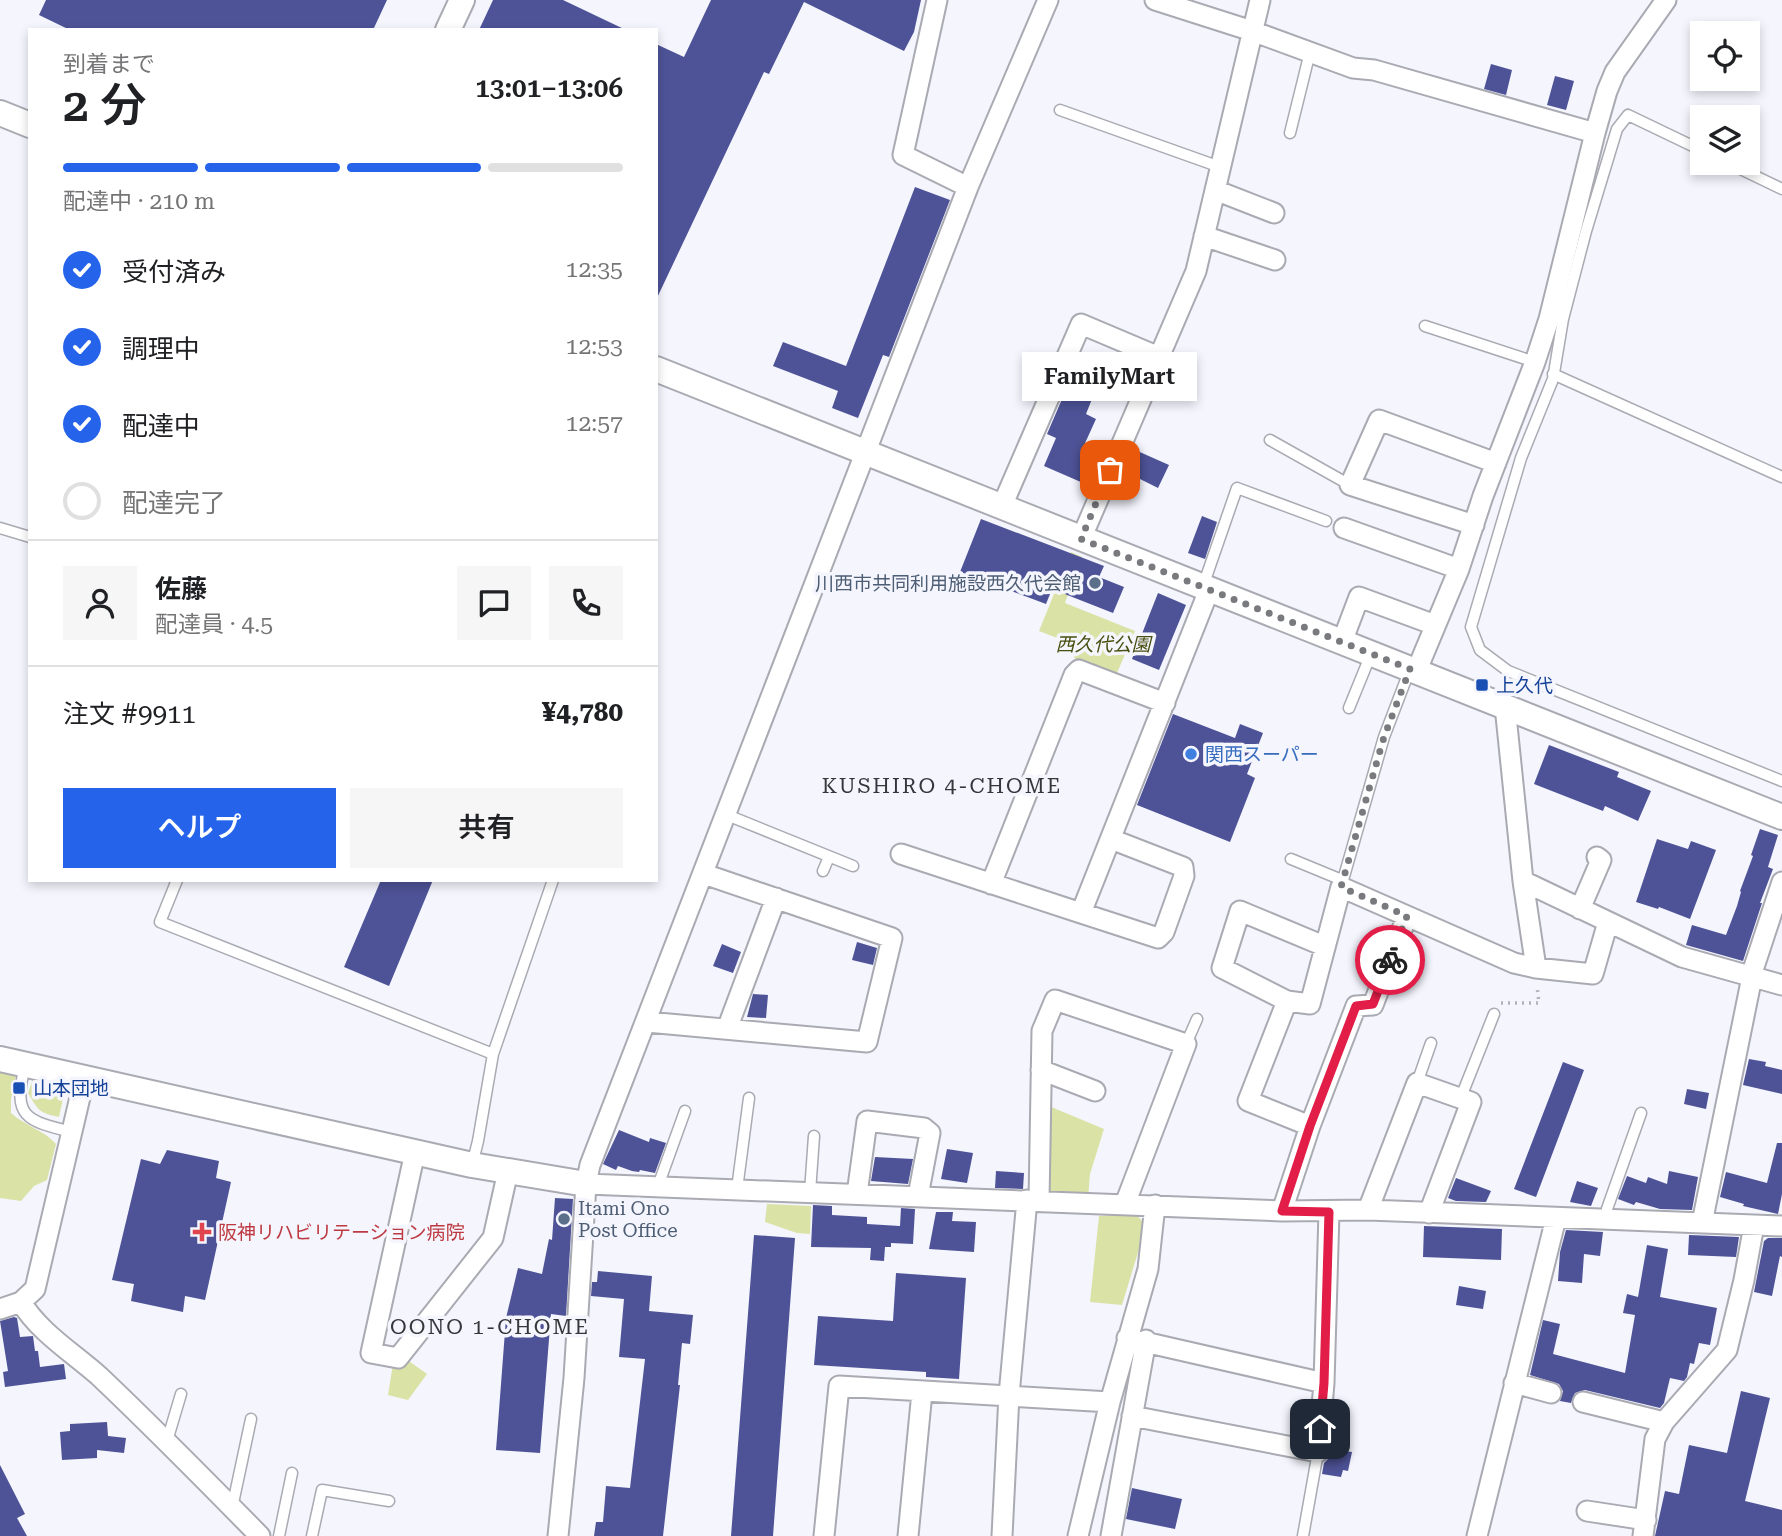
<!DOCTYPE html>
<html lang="ja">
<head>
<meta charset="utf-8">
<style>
	:root { --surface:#fff; --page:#f6f6f6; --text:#202124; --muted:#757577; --line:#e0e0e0; --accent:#2563eb }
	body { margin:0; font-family:"Roboto Serif","Noto Sans JP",serif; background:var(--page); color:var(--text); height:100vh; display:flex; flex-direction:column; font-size:26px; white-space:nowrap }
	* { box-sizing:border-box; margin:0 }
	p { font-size:23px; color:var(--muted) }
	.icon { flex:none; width:38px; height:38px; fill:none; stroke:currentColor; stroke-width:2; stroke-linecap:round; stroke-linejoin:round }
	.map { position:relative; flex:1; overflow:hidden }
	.panel { position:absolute; left:28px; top:28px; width:630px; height:854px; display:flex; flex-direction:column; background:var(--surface); border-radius:0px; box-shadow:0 4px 10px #0003 }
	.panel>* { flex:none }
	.buttons { position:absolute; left:1690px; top:21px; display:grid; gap:14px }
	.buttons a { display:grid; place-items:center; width:70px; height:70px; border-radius:0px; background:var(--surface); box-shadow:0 4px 10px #0003; font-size:35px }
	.pin { position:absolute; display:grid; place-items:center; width:60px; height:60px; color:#fff; margin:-30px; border-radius:14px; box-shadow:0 4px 10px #0006 }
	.courier { position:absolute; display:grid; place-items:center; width:70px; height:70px; margin:-35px; border:5px solid #e11d48; border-radius:50%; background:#fff; color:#222; box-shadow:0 2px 9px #0007 }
	.bubble { position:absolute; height:49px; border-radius:0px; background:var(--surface); box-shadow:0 4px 10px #0003; font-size:23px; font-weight:600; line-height:49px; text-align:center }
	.summary em { font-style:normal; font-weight:600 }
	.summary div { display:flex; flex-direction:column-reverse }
	.summary { display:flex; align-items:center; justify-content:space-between; height:119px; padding:0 35px }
	h1 { font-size:46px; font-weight:600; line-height:52px }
	.bar { display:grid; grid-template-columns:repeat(4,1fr); gap:10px 7px; align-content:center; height:84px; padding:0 35px }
	.bar i { height:9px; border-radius:5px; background:var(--line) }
	.bar .on { background:var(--accent) }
	.bar p { grid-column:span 4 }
	.line { display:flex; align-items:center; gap:18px; padding:0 35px; border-top:2px solid var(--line) }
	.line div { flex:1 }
	.round { display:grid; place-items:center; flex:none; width:74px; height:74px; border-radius:0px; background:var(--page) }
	ol { padding:0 35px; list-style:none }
	li { display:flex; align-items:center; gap:21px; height:77px }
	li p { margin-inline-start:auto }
	li .icon { padding:7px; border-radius:50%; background:var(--accent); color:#fff; stroke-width:4 }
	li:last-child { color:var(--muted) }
	li i { width:38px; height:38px; border:4px solid var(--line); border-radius:50% }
	.action { display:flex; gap:14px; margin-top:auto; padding:14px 35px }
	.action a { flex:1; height:80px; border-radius:0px; background:var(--accent); color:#fff; font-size:28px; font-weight:600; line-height:80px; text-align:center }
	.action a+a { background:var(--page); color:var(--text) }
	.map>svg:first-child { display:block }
	.green { fill:#dae3a5 }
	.building { fill:#4e5397 }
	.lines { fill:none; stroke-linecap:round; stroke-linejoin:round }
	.service-casing { stroke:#a9aab2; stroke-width:13 }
	.minor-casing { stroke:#a9aab2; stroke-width:23 }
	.tertiary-casing { stroke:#a9aab2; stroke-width:28 }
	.path { stroke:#b2b3ba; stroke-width:3.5; stroke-dasharray:2 5; stroke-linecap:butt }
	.service { stroke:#fff; stroke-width:10 }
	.minor { stroke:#fff; stroke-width:19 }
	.tertiary { stroke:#fff; stroke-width:24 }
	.done { stroke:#787a7e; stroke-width:7; stroke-dasharray:0 12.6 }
	.route { stroke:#e11d48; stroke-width:9 }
	.service-dot { fill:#5c6f8a; stroke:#f4f5fd; stroke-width:2.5 }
	.transit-dot { fill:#1a4fb4; stroke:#f4f5fd; stroke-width:2.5 }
	.shop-dot { fill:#3f7fe0; stroke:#f4f5fd; stroke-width:2.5 }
	.health-dot { fill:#e0444e; stroke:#f4f5fd; stroke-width:2.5 }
	.labels { text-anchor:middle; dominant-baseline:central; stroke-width:7; stroke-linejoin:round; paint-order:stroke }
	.service-label { font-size:19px; fill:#4e5e75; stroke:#f4f5fd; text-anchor:end }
	.park-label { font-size:19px; font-style:italic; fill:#494f10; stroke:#f4f5fd }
	.transit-label { font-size:19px; fill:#164399; stroke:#f4f5fd; text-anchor:start }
	.shop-label { font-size:19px; fill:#366cbe; stroke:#f4f5fd; text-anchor:start }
	.health-label { font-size:19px; fill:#be3a42; stroke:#f4f5fd; text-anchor:start }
	.neighbourhood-label { font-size:21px; letter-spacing:2px; fill:#36373a; stroke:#f4f5fd }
</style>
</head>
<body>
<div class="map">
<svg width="1782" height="1536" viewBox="0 0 1782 1536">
	<rect width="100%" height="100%" fill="#f4f5fd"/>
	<!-- green -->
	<path class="green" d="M 1071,552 L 1082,557 L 1065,603 L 1135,631 L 1117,673 L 1074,658 L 1078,646 L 1039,631 Z
		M 0,1067 L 17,1071 L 11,1099 L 11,1113 C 25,1126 44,1130 56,1144 L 47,1180 L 34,1186 L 21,1201 L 0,1198 Z
		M 33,1079 L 66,1085 L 59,1117 C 39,1113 38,1110 28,1093 Z
		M 1049,1106 L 1104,1129 L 1090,1174 L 1088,1198 L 1046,1197 Z
		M 767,1204 L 811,1206 L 810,1234 L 797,1233 L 765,1222 Z
		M 1136,1214 L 1146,1226 L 1122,1305 L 1090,1302 L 1099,1216 Z
		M 406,1359 L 427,1374 L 408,1400 L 388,1395 L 393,1364 Z"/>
	<!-- building -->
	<path class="building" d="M 46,0 L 387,0 L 373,30 L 70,30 L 39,15 Z
		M 493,0 L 563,0 L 626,30 L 479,30 Z
		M 711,0 L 921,0 L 914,32 L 904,51 L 804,2 L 769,74 L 764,72 L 656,300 L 656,44 L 684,57 Z
		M 1491,64 L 1512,70 L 1506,95 L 1484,89 Z
		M 1555,76 L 1574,81 L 1566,110 L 1547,105 Z
		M 915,187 L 950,200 L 889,357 L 883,355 L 858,418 L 832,408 L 838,391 L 773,366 L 783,342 L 846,366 Z
		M 1069,383 L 1094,394 L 1086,414 L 1096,419 L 1081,452 L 1101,460 L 1090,486 L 1044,466 L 1056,438 L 1047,434 Z
		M 1133,449 L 1169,465 L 1158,488 L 1124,471 Z
		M 1202,516 L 1217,522 L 1205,559 L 1188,553 Z
		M 981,519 L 1104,566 L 1099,577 L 1124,587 L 1113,613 L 1052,589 L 1046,604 L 960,572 Z
		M 1158,593 L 1186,605 L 1159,670 L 1132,659 Z
		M 1173,714 L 1235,738 L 1240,724 L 1263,733 L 1247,774 L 1255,778 L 1230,842 L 1137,805 Z
		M 1549,745 L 1619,772 L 1617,777 L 1651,791 L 1638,821 L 1605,806 L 1603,811 L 1534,784 Z
		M 1760,829 L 1778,835 L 1768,867 L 1773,869 L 1760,903 L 1762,903 L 1743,961 L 1686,945 L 1692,925 L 1726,935 L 1737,906 L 1741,892 L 1740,891 L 1753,856 L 1751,855 Z
		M 1657,839 L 1688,849 L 1691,841 L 1716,850 L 1690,919 L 1659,907 L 1658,909 L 1636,902 Z
		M 381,880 L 433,880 L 389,986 L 344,967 Z
		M 857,942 L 877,948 L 873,965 L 852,960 Z
		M 722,944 L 741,952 L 733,973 L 713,966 Z
		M 753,994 L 768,995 L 766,1018 L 747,1017 Z
		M 1749,1059 L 1766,1062 L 1765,1066 L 1782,1070 L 1782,1094 L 1743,1085 Z
		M 1563,1062 L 1584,1070 L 1536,1197 L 1514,1189 Z
		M 1687,1089 L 1709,1093 L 1706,1109 L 1684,1104 Z
		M 619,1130 L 649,1142 L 650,1138 L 666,1143 L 655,1173 L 640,1170 L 639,1172 L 632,1171 L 618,1166 L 616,1170 L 603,1164 Z
		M 1777,1143 L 1782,1143 L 1782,1194 L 1778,1214 L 1743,1206 L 1744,1204 L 1720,1197 L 1726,1172 L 1767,1183 Z
		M 947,1149 L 973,1153 L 967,1183 L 941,1179 Z
		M 167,1150 L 219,1161 L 216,1178 L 231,1182 L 205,1300 L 185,1296 L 183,1312 L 131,1301 L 134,1284 L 112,1280 L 141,1159 L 160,1164 Z
		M 875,1157 L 913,1159 L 908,1184 L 871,1181 Z
		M 996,1171 L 1024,1173 L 1023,1189 L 995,1188 Z
		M 1669,1171 L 1698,1177 L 1692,1210 L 1660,1209 L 1636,1202 L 1634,1205 L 1618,1199 L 1627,1176 L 1646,1183 L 1648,1177 L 1667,1184 Z
		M 1456,1178 L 1491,1191 L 1486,1202 L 1456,1201 L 1448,1198 Z
		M 1577,1181 L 1598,1188 L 1591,1206 L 1570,1202 Z
		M 555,1198 L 573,1199 L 566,1316 L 551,1314 L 540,1453 L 496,1450 L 506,1318 L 518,1268 L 542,1274 L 549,1239 L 552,1240 Z
		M 813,1205 L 832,1206 L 832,1215 L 867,1217 L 867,1224 L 900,1226 L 901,1208 L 915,1209 L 913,1244 L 891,1243 L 891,1247 L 885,1247 L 884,1261 L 870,1260 L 871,1248 L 811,1247 Z
		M 936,1212 L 953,1212 L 952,1221 L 976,1222 L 974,1252 L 929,1249 Z
		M 1424,1226 L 1502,1229 L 1501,1260 L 1423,1257 Z
		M 1566,1230 L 1603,1232 L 1600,1256 L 1584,1254 L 1582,1283 L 1558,1281 L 1560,1252 Z
		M 754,1235 L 795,1238 L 773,1536 L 731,1536 Z
		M 1689,1235 L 1739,1237 L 1736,1257 L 1688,1255 Z
		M 1768,1238 L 1782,1238 L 1782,1257 L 1780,1256 L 1772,1296 L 1754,1292 L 1764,1241 Z
		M 1647,1245 L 1668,1249 L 1660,1297 L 1717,1308 L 1710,1345 L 1699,1343 L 1694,1364 L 1690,1363 L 1687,1377 L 1684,1381 L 1670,1378 L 1664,1403 L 1660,1408 L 1585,1390 L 1575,1393 L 1571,1403 L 1560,1401 L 1563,1391 L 1559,1384 L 1530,1375 L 1543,1320 L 1560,1324 L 1553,1354 L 1625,1373 L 1635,1315 L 1623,1313 L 1627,1294 L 1638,1297 Z
		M 598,1271 L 652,1276 L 649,1311 L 693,1315 L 690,1344 L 682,1343 L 678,1385 L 680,1385 L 663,1536 L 594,1536 L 596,1522 L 603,1522 L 606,1486 L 630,1488 L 645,1359 L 619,1357 L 624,1299 L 591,1296 L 592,1282 L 597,1282 Z
		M 896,1273 L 966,1278 L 959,1379 L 926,1377 L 926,1372 L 814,1365 L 818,1316 L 893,1321 Z
		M 1459,1286 L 1486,1291 L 1483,1309 L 1456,1305 Z
		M 14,1317 L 17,1318 L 20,1337 L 33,1336 L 35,1351 L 38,1351 L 40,1367 L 64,1364 L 66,1379 L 5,1387 L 3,1372 L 8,1371 L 0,1321 Z
		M 1741,1391 L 1770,1398 L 1745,1501 L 1782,1510 L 1782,1536 L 1655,1536 L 1665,1491 L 1679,1494 L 1689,1445 L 1727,1453 Z
		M 107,1422 L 108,1436 L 126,1438 L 124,1453 L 97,1450 L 97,1458 L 62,1460 L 60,1432 L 70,1431 L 70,1424 Z
		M 1331,1449 L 1352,1452 L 1348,1471 L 1343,1470 L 1341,1477 L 1322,1474 L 1324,1463 L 1328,1459 Z
		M 0,1465 L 25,1514 L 17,1518 L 27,1536 L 0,1536 Z
		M 1132,1488 L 1182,1499 L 1175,1529 L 1126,1519 Z"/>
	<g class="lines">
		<!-- service casing -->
		<g class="service-casing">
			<path id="service" d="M 1060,110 L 1220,167
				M 1290,133 L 1310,52
				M 1703,151 L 1628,115 L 1617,129 L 1586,231 L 1563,319 L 1553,379 L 1521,458 L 1471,627 L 1480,650 L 1508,671 L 1782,781
				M 1728,163 L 1782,189
				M 1425,326 L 1535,362
				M 1553,374 L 1782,477
				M 1270,440 L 1350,485
				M 0,528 L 30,537
				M 1203,586 L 1237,488 L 1326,521
				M 1349,708 L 1371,654
				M 727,815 L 853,866
				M 1291,859 L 1342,880
				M 823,871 L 829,857
				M 177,880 L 160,922 L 493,1054
				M 1341,887 L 1384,737 L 1410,669
				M 1186,1044 L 1197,1019
				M 25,1066 C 12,1117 26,1121 72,1132
				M 1417,1083 L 1431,1043
				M 1461,1097 L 1494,1014
				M 472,1165 L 478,1141 L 493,1054 L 553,880
				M 658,1186 L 685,1111
				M 737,1189 L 749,1098
				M 810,1192 L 814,1136
				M 1606,1220 L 1607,1209 L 1641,1113
				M 167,1441 L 181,1394
				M 232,1508 L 251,1419
				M 279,1536 L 292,1473
				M 312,1536 L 322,1490 L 389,1501
				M 1303,1536 L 1318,1452"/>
		</g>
		<!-- minor casing -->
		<g class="minor-casing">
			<path id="minor" d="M 937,0 L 903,155 L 968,187
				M 1155,0 L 1252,31 L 1353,68 L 1374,70 L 1595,133
				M 1215,190 L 1274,213
				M 1204,236 L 1275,260
				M 1002,506 L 1081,324 L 1159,357
				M 1474,525 L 1350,485 L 1379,420 L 1496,463
				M 1344,528 L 1459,569
				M 1081,539 L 1196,271 L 1260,0
				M 1342,642 L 1359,597 L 1435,625
				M 1416,672 L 1459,569 L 1483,496 L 1535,362 L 1549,319 L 1595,133 L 1607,91 L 1615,72 L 1666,0
				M 1505,706 L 1523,881 L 1536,968
				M 901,854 L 1081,913 L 1209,590
				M 1523,881 L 1682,957 L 1782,985
				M 991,884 L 1074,675 L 1079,670 L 1165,703
				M 1580,909 L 1601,860 L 1597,857
				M 1081,913 L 1158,938 L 1164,932 L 1184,876 L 1183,867 L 1111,839
				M 1287,1001 L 1222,968 L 1240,911 L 1324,946
				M 647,1022 L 867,1042 L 892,938 L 704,874
				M 727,1029 L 776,898
				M 1041,1070 L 1095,1091
				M 1310,1126 L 1356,1006 L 1373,1005 L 1407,916
				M 415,1152 L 371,1353 L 398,1358 L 493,1238 L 508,1171
				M 586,1184 L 1282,1211 L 1368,1210 L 1782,1226
				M 857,1194 L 867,1121 L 924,1128 L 930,1133 L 918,1196
				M 1039,1201 L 1042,1031 L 1055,1000 L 1186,1044 L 1125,1204
				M 1368,1210 L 1417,1083 L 1471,1102 L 1429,1213
				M 1282,1211 L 1310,1126 L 1248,1101 L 1287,1001 L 1310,1004 L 1341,887 L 1514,963 L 1536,968 L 1593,974 L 1608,922
				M 1702,1223 L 1754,967 L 1782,882
				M 21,1302 C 39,1332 73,1353 99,1376 C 154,1428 207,1482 260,1536
				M 0,1309 L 21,1302 L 35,1289 L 84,1080
				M 1127,1338 L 1324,1383
				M 1514,1383 L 1551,1393
				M 1583,1402 L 1664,1422
				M 1132,1416 L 1318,1452 L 1324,1383 L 1329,1212
				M 1587,1511 L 1646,1520
				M 558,1536 L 574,1378 L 586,1184 L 590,1165 L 968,187 L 1048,0
				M 824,1536 L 839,1386 L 1110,1402
				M 908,1536 L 922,1392
				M 1002,1536 L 1009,1395 L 1027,1200
				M 1078,1536 L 1110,1402 L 1148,1269 L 1155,1205
				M 1111,1536 L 1146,1340
				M 1477,1536 L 1556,1218
				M 1643,1536 L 1655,1439 L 1664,1422 L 1727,1350 L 1744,1280 L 1754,1225"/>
		</g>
		<!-- tertiary casing -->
		<g class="tertiary-casing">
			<path id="tertiary" d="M 448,30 L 462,0
				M 0,113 L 30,125
				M 656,369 L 1782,817
				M 0,1059 L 472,1165 L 586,1184"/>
		</g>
		<!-- path -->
		<path class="path" d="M 1501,1003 L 1539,1003 L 1537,986"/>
		<!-- service -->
		<use href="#service" class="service"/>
		<!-- minor -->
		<use href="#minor" class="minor"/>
		<!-- tertiary -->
		<use href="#tertiary" class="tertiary"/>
	</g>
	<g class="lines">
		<!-- done -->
		<path class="done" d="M 1110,470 L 1081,539 L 1410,669 L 1384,737 L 1341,887 L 1407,916 L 1390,960"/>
		<!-- route -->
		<path class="route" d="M 1320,1429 L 1324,1383 L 1329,1212 L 1282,1211 L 1310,1126 L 1356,1006 L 1373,1004 L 1390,960"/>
	</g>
	<!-- markers -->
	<g class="service-dot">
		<circle cx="1095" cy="583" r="7"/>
		<circle cx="564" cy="1219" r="7"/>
	</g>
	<g class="transit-dot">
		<rect x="1475" y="678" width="14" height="14" rx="3.5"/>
		<rect x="12" y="1081" width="14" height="14" rx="3.5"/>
	</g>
	<circle class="shop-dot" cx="1191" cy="754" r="7"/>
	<path class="health-dot" d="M198.5 1221.5h7v7h7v7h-7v7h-7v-7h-7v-7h7z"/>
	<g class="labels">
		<!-- service labels -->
		<g class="service-label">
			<text x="1081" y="583">川西市共同利用施設西久代会館</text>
			<text x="578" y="1208" text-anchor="start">Itami Ono<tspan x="578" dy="22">Post Office</tspan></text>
		</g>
		<!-- park labels -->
		<g class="park-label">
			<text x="1103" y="644">西久代公園</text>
		</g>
		<!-- transit labels -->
		<g class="transit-label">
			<text x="1496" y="685">上久代</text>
			<text x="33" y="1088">山本団地</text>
		</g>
		<!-- shop labels -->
		<g class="shop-label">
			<text x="1205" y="754">関西スーパー</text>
		</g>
		<!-- health labels -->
		<g class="health-label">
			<text x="218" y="1232">阪神リハビリテーション病院</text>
		</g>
		<!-- neighbourhood labels -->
		<g class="neighbourhood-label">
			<text x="942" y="786">KUSHIRO 4-CHOME</text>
			<text x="490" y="1327">OONO 1-CHOME</text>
		</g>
	</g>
</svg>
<div class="buttons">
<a><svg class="icon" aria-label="locate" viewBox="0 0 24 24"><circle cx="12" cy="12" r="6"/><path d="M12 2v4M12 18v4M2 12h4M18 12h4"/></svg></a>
<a><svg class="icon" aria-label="layers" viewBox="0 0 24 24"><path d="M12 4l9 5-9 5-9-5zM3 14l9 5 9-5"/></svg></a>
</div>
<div class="pin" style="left:1110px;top:470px;background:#ea580c"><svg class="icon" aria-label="bag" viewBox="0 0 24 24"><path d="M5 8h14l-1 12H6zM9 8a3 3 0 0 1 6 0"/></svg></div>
<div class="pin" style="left:1320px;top:1429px;background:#1f2937"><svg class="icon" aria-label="home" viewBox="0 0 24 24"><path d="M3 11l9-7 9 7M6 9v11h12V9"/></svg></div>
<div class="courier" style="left:1390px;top:960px"><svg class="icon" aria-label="bike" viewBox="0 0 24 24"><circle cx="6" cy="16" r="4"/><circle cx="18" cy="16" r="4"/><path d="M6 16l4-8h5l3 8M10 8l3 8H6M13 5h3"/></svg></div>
<div class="bubble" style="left:1022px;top:352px;width:175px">FamilyMart</div>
<section class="panel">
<div class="summary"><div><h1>2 分</h1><p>到着まで</p></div><em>13:01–13:06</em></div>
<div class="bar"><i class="on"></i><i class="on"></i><i class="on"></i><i></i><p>配達中 · 210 m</p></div>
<ol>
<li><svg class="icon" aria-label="check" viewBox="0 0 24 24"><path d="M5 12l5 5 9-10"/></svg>受付済み<p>12:35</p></li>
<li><svg class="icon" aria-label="check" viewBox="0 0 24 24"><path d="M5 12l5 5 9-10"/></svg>調理中<p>12:53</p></li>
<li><svg class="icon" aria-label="check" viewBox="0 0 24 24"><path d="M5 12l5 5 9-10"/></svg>配達中<p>12:57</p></li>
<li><i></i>配達完了</li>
</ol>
<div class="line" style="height:126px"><a class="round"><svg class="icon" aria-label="person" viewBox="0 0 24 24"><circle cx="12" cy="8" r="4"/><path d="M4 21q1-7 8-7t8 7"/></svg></a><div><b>佐藤</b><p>配達員 · 4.5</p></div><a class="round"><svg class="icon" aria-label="chat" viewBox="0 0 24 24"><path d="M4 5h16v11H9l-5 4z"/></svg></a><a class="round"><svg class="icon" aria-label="phone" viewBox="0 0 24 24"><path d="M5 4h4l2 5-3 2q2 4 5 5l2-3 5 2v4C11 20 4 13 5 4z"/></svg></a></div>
<div class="line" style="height:91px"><div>注文 #9911</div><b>¥4,780</b></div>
<div class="action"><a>ヘルプ</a><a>共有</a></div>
</section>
</div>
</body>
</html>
